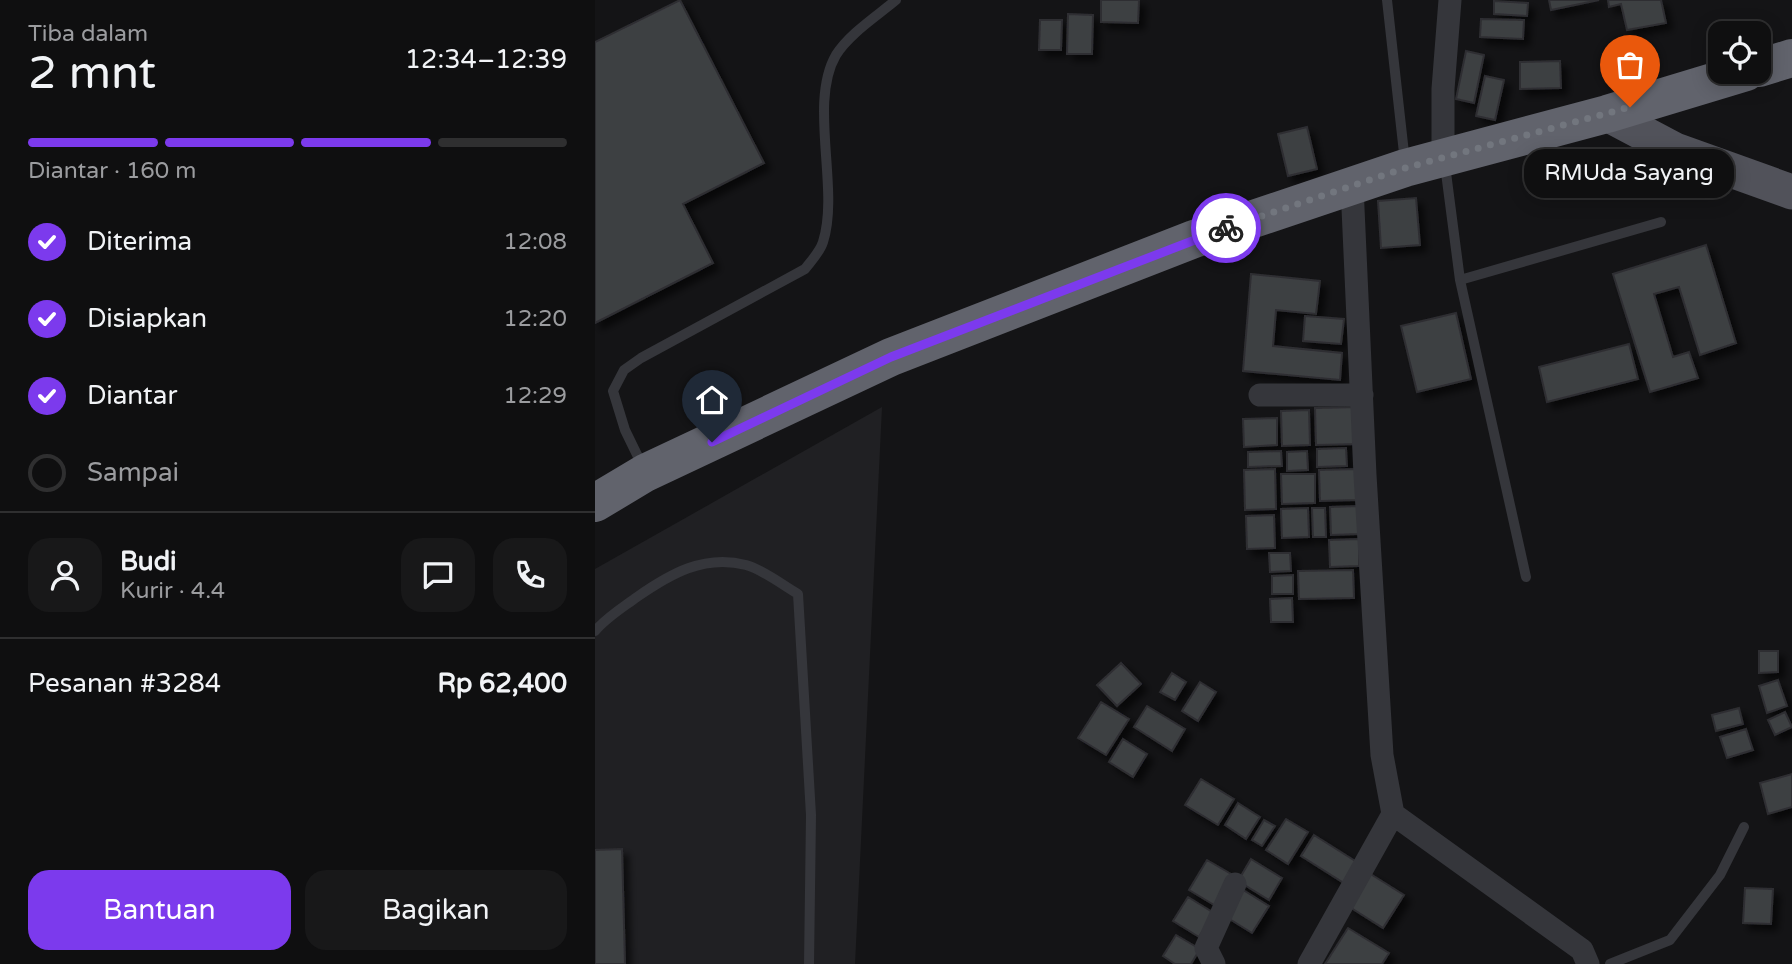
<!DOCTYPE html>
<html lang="id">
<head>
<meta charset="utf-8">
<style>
	:root { --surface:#0f0f10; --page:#181819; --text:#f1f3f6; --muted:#9b9c9f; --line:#2f2f30; --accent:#7c3aed }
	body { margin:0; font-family:"Varela Round",sans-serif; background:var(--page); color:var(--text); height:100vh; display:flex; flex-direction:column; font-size:26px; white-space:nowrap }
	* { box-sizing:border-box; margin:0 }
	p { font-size:23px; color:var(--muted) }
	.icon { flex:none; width:38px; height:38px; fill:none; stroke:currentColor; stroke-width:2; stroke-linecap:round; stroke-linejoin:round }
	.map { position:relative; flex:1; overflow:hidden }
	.details { display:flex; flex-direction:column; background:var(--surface); width:595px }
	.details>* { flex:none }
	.fabs { position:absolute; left:1113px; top:21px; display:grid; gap:14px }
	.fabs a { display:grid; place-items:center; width:63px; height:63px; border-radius:14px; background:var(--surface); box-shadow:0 4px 18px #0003,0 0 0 2px var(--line); font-size:35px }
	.pin { position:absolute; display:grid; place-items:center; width:60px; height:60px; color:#fff; margin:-72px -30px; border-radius:50% 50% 50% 0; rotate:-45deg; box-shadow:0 0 7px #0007 }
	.pin .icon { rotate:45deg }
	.courier { position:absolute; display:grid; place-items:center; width:70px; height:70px; margin:-35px; border:5px solid #7c3aed; border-radius:50%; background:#fff; color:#222; box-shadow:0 2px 9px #0007 }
	.bubble { position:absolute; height:49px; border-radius:21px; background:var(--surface); box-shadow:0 4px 18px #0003,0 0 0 2px var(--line); font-size:23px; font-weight:600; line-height:49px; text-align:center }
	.overview em { font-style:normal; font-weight:600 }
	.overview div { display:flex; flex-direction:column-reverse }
	.overview { display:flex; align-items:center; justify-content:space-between; height:119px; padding:0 28px }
	h1 { font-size:46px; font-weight:600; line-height:52px }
	.bar { display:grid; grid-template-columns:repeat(4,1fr); gap:10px 7px; align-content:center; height:84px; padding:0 28px }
	.bar i { height:9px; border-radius:5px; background:var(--line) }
	.bar .active { background:var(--accent) }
	.bar p { grid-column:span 4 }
	.line { display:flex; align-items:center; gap:18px; padding:0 28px; border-top:2px solid var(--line) }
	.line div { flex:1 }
	.round { display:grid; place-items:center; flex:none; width:74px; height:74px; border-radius:21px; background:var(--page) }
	ol { padding:0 28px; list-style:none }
	li { display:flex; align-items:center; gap:21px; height:77px }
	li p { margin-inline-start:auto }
	li .icon { padding:7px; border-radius:50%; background:var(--accent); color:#fff; stroke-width:4 }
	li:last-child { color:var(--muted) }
	li i { width:38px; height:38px; border:4px solid var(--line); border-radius:50% }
	.cta { display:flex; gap:14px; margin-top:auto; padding:14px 28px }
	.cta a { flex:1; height:80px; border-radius:21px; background:var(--accent); color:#fff; font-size:28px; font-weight:600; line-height:80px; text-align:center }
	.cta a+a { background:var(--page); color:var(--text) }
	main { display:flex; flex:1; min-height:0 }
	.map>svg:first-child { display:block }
	.built { fill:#202023 }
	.building { fill:#3e3f43; stroke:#2e2e32; stroke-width:2; filter:url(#shadow) }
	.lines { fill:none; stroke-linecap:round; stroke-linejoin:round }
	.lane { stroke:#35363b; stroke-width:10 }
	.street { stroke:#35363b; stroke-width:23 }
	.primary { stroke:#51525a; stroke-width:35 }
	.highway { stroke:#61636c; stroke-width:38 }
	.done { stroke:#72767e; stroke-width:7; stroke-dasharray:0 12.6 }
	.route { stroke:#7c3aed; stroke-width:9 }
</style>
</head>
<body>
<main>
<section class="details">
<div class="overview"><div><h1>2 mnt</h1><p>Tiba dalam</p></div><em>12:34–12:39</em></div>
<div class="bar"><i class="active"></i><i class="active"></i><i class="active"></i><i></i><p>Diantar · 160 m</p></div>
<ol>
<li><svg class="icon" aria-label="check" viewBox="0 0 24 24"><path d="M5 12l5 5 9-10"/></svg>Diterima<p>12:08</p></li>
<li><svg class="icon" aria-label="check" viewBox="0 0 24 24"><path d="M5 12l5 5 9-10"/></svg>Disiapkan<p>12:20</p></li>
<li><svg class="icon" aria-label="check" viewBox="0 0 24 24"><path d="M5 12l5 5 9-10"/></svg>Diantar<p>12:29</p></li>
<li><i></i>Sampai</li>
</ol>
<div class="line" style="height:126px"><a class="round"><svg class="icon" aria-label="person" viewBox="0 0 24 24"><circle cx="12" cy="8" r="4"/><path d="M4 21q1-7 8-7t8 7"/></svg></a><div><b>Budi</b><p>Kurir · 4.4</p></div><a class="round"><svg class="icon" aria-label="chat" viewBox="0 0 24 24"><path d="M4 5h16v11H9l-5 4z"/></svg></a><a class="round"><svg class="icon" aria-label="phone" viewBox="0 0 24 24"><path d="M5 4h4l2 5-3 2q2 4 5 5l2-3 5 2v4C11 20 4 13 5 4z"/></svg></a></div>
<div class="line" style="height:91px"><div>Pesanan #3284</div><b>Rp 62,400</b></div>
<div class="cta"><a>Bantuan</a><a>Bagikan</a></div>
</section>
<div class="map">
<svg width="1197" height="964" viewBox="0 0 1197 964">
	<defs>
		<filter id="shadow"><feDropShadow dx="6" dy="6" stdDeviation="3.5" flood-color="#0009"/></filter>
	</defs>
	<rect width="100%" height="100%" fill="#141416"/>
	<!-- built -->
	<path class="built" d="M 287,407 L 260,964 L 0,964 L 0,569 Z"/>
	<!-- building -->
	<path class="building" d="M 85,0 L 169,163 L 88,204 L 118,263 L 0,323 L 0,42 Z
		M 506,0 L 544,0 L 543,23 L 506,22 Z
		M 954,0 L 1004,0 L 956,10 Z
		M 1013,0 L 1066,0 L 1071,23 L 1032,30 L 1026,4 L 1014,7 Z
		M 899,1 L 933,3 L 932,16 L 899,14 Z
		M 473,14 L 498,15 L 497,54 L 472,54 Z
		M 886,19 L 929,20 L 928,39 L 885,37 Z
		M 445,20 L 467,20 L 466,50 L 444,50 Z
		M 871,51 L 889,55 L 879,103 L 861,99 Z
		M 965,61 L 966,88 L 925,89 L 925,62 Z
		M 890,76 L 909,80 L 900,120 L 881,116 Z
		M 712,127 L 722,169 L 693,176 L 683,134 Z
		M 821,198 L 825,245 L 786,248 L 783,201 Z
		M 1111,245 L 1141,343 L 1105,355 L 1084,287 L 1059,294 L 1078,357 L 1094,352 L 1103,378 L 1055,392 L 1018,274 Z
		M 656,274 L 725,281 L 721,314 L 681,310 L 678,346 L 747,353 L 745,380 L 648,371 Z
		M 861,313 L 876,379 L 822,392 L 806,326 Z
		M 710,316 L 749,319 L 746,344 L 708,341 Z
		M 1034,344 L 1043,379 L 952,402 L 944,367 Z
		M 765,407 L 766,444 L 721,445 L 720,408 Z
		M 714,410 L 715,445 L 687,446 L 686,411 Z
		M 682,418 L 682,445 L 649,447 L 648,419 Z
		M 751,448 L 752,466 L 722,467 L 722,449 Z
		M 686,451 L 687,466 L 653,467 L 653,452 Z
		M 712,451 L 713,470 L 692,471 L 692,452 Z
		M 680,469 L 681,509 L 650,510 L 649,470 Z
		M 762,469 L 763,500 L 725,501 L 724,470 Z
		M 686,474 L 720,474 L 720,503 L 687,504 Z
		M 764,506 L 765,534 L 736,535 L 735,507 Z
		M 713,508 L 714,537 L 687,538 L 686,509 Z
		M 717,508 L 730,508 L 731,537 L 718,537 Z
		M 679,515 L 680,548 L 652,549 L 651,516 Z
		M 764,539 L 764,566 L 735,567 L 734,540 Z
		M 674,553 L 695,553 L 696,571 L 675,572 Z
		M 758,570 L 759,598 L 704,599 L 703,571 Z
		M 698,575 L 698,594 L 677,594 L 677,576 Z
		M 697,598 L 698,622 L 676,622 L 675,599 Z
		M 1164,651 L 1183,651 L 1183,672 L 1164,673 Z
		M 526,663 L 546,684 L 522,706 L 502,685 Z
		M 577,673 L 591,682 L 580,700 L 565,692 Z
		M 1183,680 L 1192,706 L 1172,713 L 1164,686 Z
		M 605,682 L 621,692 L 603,721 L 587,711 Z
		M 506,702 L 534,719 L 511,755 L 483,738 Z
		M 552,706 L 590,729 L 577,751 L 539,727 Z
		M 1144,708 L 1148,724 L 1121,731 L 1117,715 Z
		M 1190,712 L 1197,727 L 1180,735 L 1173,720 Z
		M 1151,729 L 1158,750 L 1132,758 L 1125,737 Z
		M 528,739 L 552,754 L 538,777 L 514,762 Z
		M 1197,774 L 1197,807 L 1173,814 L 1165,783 Z
		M 606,779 L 639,799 L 623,825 L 590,805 Z
		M 643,803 L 665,817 L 651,839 L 630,825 Z
		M 691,819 L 713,832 L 693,864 L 671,850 Z
		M 669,820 L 680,826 L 667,846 L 657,840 Z
		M 719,835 L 765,864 L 752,885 L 706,856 Z
		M 27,849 L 30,964 L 0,964 L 0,850 Z
		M 656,859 L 687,878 L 674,900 L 643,881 Z
		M 612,860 L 643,878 L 624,908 L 594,890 Z
		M 774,873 L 809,895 L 788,928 L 753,906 Z
		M 645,888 L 674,906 L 657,933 L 628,915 Z
		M 1150,888 L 1178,889 L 1176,924 L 1148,923 Z
		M 593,897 L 619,913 L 604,937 L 578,921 Z
		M 753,928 L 794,953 L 787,964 L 730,964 Z
		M 581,935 L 605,949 L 596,964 L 580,964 L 568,956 Z"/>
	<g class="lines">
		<!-- lane -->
		<path class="lane" d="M 792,0 L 810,162
			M 850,165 L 865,280 L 931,577
			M 865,280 L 1066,222
			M 48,467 L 30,430 L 18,391 L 29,370 L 46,358 L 210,269 C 216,261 225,252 228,242 C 245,189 213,103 241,55 C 254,34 282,16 301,0
			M 0,631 C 12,617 27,608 42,597 C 75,574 109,554 151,565 C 167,569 189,586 203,594 L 216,815 L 214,964
			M 1015,964 L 1075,940 L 1125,875 L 1149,827"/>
		<!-- street -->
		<path class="street" d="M 848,158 L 848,89 L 855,0
			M 757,186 L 770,475 L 787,755 L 798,814 L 987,950 L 993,964
			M 665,395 L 767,395
			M 619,964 L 611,948 L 640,884
			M 714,964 L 798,814"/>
		<!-- primary -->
		<path class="primary" d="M 1012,114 L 1080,150 L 1197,192"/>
		<!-- highway -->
		<path class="highway" d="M 1164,68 L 1197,58
			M 0,503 L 50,473 L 296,357 L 599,239 L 810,168 L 1012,114 L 1151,72"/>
	</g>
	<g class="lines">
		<!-- done -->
		<path class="done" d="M 631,228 L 810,168 L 1035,107"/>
		<!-- route -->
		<path class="route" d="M 117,442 L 296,357 L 631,228"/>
	</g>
</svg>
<div class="fabs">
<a><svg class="icon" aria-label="locate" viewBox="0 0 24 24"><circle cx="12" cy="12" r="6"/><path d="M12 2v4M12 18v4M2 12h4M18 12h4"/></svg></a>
</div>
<div class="pin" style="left:1035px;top:107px;background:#ea580c"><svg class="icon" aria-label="bag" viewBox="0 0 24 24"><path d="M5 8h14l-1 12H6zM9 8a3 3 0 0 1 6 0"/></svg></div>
<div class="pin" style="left:117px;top:442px;background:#1f2937"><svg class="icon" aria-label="home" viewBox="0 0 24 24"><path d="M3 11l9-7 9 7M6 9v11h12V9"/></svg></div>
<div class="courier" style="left:631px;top:228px"><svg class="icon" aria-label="bike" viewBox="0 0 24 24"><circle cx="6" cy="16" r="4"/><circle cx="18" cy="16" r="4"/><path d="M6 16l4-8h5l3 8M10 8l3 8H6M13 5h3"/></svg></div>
<div class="bubble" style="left:929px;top:149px;width:210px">RMUda Sayang</div>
</div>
</main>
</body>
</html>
